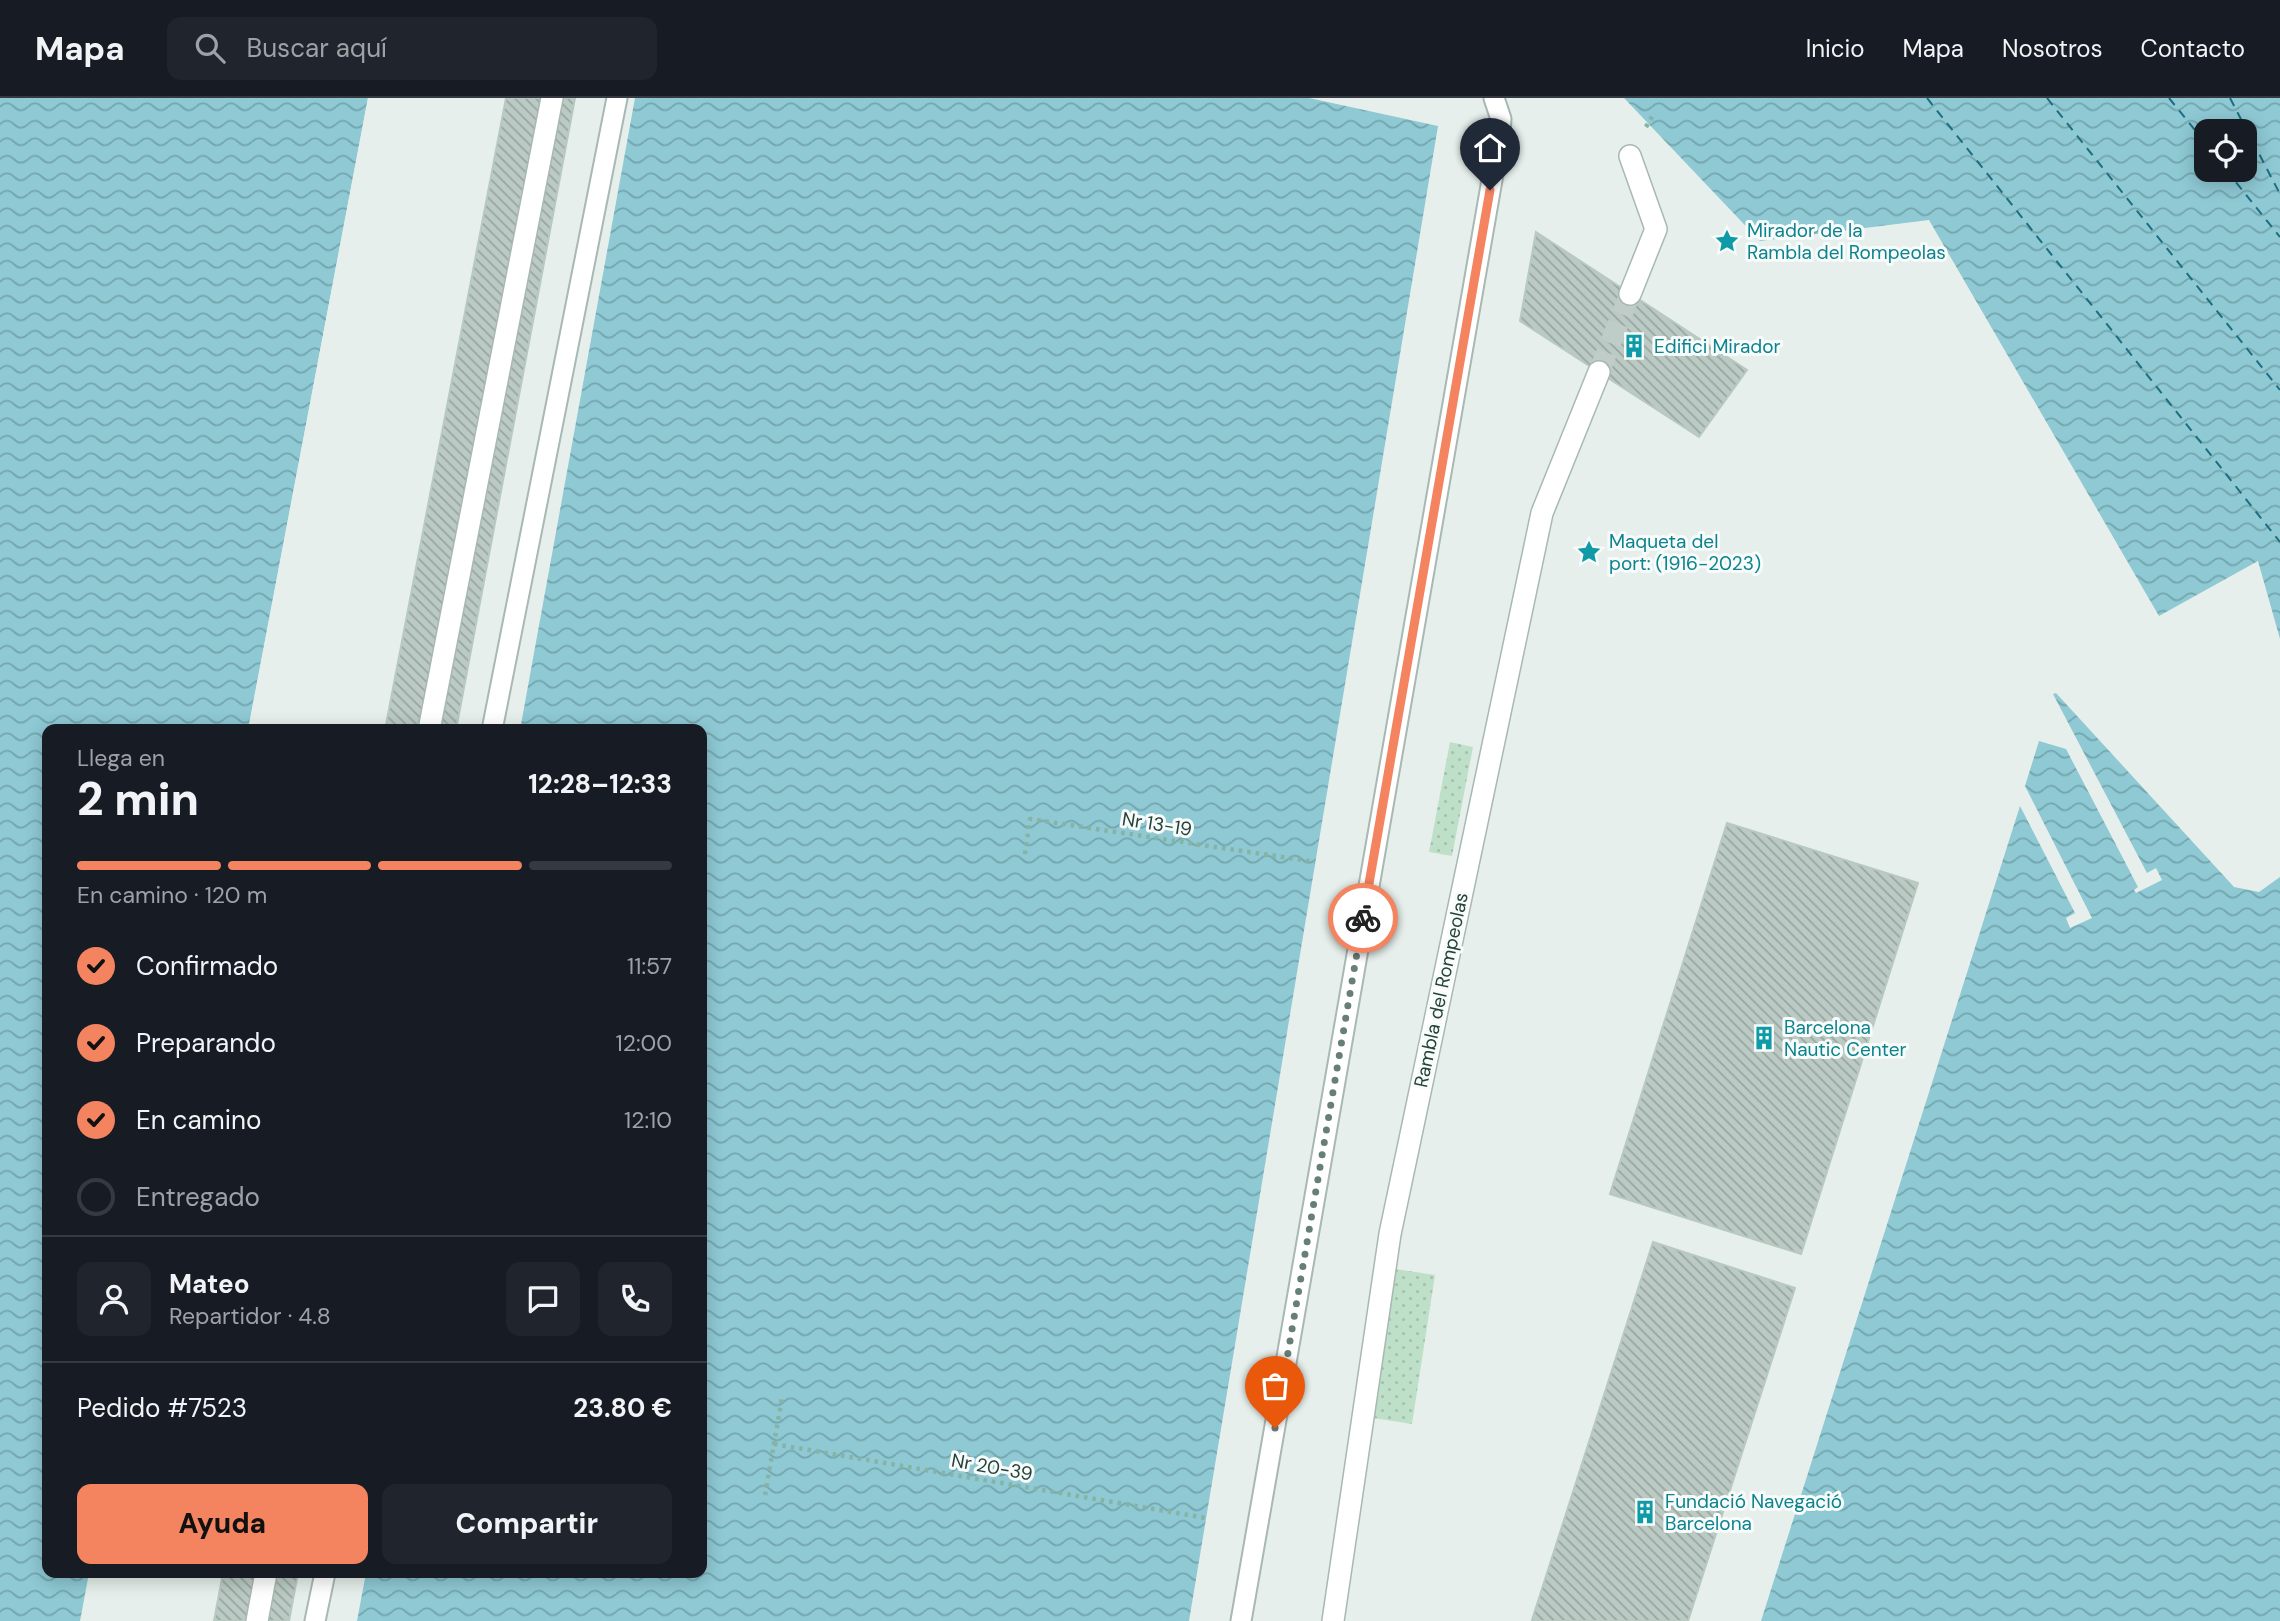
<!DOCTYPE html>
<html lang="es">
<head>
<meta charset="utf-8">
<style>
	:root { --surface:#171b24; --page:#20242c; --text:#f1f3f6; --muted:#9ea1a6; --line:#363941; --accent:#f4845f }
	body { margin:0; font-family:"DM Sans",sans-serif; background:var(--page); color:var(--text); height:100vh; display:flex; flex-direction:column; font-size:26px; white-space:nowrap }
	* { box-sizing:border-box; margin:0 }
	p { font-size:23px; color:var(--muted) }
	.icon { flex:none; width:38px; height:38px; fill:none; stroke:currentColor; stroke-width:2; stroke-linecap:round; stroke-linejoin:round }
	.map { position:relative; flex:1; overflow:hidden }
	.side { position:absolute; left:42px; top:626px; width:665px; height:854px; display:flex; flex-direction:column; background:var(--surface); border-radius:14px; box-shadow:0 4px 18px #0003 }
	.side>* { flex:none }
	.tools { position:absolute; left:2194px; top:21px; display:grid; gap:14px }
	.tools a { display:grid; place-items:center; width:63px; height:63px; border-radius:14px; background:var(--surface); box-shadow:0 4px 18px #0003; font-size:35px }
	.pin { position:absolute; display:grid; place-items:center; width:60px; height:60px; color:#fff; margin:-72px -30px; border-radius:50% 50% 50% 0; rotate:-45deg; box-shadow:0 0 7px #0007 }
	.pin .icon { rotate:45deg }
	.courier { position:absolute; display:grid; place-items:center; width:70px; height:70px; margin:-35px; border:5px solid #f4845f; border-radius:50%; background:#fff; color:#222; box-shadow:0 2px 9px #0007 }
	.head em { font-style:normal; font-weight:800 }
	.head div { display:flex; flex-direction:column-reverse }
	.head { display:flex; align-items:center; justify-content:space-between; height:119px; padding:0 35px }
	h1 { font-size:46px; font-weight:800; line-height:52px }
	.bar { display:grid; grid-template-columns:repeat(4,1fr); gap:10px 7px; align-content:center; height:84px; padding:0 35px }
	.bar i { height:9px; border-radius:5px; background:var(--line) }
	.bar .on { background:var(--accent) }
	.bar p { grid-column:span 4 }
	.line { display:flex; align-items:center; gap:18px; padding:0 35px; border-top:2px solid var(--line) }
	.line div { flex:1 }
	.round { display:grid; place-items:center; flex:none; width:74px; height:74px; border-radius:14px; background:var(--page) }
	ol { padding:0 35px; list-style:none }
	li { display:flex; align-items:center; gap:21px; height:77px }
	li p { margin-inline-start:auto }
	li .icon { padding:7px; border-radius:50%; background:var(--accent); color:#111; stroke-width:4 }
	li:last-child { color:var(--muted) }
	li i { width:38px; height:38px; border:4px solid var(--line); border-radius:50% }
	.primary-button { display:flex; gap:14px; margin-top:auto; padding:14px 35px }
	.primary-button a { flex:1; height:80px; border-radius:14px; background:var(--accent); color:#111; font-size:28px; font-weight:800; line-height:80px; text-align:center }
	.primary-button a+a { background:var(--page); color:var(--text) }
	header { display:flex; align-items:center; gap:42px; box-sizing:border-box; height:98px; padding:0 35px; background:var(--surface); border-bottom:2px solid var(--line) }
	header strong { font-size:33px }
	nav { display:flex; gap:38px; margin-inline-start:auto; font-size:24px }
	.search { width:490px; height:63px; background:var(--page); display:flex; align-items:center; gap:18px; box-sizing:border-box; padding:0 24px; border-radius:14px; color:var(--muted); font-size:26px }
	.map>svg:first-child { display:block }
	.grass { fill:url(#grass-dots) }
	.water { fill:url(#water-waves); fill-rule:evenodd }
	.pier { fill:#e6efeb }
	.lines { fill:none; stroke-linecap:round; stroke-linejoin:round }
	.ferry { stroke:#1c6f80; stroke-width:2; stroke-dasharray:9 7; stroke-linecap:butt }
	.building { fill:url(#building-back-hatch); stroke:#b8c9c2; stroke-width:2 }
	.street-tunnel { stroke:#bfccc8; stroke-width:21; stroke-dasharray:21 10; stroke-linecap:butt }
	.lane-casing { stroke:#a8b8b2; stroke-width:23 }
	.street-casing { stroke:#a8b8b2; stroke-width:24 }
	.path { stroke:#86b3a5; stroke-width:4.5; stroke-dasharray:3.5 5; stroke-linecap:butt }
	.lane { stroke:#fff; stroke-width:19 }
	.street { stroke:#fff; stroke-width:21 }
	.done { stroke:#687f78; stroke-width:7; stroke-dasharray:0 12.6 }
	.route { stroke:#f4845f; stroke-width:9 }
	.labels { text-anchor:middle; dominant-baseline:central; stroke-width:6; stroke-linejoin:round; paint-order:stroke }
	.culture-label { font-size:19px; fill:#0d838f; stroke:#f7fbf9; text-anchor:start }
	.street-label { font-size:19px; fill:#24423a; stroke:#f7fbf9 }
</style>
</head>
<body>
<header>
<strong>Mapa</strong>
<div class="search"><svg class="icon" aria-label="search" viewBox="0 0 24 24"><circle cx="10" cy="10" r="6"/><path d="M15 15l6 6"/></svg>Buscar aquí</div>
<nav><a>Inicio</a><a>Mapa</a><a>Nosotros</a><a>Contacto</a></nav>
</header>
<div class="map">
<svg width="2280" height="1523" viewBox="0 0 2280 1523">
	<defs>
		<pattern id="grass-dots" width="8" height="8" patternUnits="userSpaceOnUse" patternTransform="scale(1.75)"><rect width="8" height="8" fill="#bfe0c8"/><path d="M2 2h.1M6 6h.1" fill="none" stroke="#a4c1ad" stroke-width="1.8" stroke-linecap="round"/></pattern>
		<pattern id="water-waves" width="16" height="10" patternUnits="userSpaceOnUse" patternTransform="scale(1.75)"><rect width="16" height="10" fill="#8ec9d4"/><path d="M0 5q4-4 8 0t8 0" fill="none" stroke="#74a5ad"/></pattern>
		<pattern id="building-back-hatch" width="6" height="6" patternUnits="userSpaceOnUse" patternTransform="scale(1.75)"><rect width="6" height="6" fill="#bbcac4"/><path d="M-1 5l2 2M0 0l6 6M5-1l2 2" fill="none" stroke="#98a6a0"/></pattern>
	</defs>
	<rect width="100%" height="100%" fill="#e6efeb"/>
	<!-- grass -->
	<path class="grass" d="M 1450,644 L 1473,649 L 1452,758 L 1429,754 Z
		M 1395,1171 L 1435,1177 L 1412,1326 L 1373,1320 Z"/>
	<!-- water -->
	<path class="water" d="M 0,0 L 368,0 L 248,632 L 47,632 L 47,1475 L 89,1475 L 80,1523 L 0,1523 Z
		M 635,0 L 1309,0 L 1438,28 L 1189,1523 L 357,1523 L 366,1475 L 702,1475 L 702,632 L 520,632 Z
		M 1624,0 L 2280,0 L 2280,541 L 2258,463 L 2159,518 L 1929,122 L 1760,143 ZM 2245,33 L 2245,72 L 2207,72 L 2207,33 Z
		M 2056,595 L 2234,789 L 2259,794 L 2280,779 L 2280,1523 L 1761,1523 L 2020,708 L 2075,815 L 2066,820 L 2070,830 L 2092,820 L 2025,688 L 2039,643 L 2066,651 L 2138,789 L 2134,792 L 2136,795 L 2162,782 L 2156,770 L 2147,775 L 2053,596 Z"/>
	<!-- pier -->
	<path class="pier" d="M 368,0 L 371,1 L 252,632 L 248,632 Z"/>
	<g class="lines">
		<!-- ferry -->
		<path class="ferry" d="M 1927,0 L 2280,444
			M 2047,0 L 2280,292
			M 2169,0 L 2207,47
			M 2230,0 L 2280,96
			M 2226,72 L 2280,139"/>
	</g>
	<!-- building -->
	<path class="building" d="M 506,0 L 575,0 L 456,632 L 385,632 Z
		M 1536,134 L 1747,272 L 1699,339 L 1520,223 Z
		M 1727,725 L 1918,785 L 1801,1156 L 1610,1096 Z
		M 1653,1144 L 1795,1190 L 1688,1523 L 1536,1523 L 1532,1522 Z
		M 223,1475 L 298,1475 L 289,1523 L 214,1523 Z"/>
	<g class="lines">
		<!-- street-tunnel -->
		<path class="street-tunnel" d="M 1599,274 L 1630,196"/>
		<!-- lane casing -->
		<g class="lane-casing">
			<path id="lane" d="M 492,632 L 617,0
				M 315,1523 L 325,1475
				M 1241,1523 L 1500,36 L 1501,21 L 1494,0"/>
		</g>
		<!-- street casing -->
		<g class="street-casing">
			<path id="street" d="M 1630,196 L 1656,131 L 1630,58
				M 429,632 L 552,0
				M 257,1523 L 266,1475
				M 1333,1523 L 1390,1136 L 1542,415 L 1599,274"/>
		</g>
		<!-- path -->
		<path class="path" d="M 1646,29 L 1653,17
			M 1025,756 L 1030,721 L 1315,764
			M 774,1346 L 1206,1420
			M 765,1397 L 782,1300"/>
		<!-- lane -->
		<use href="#lane" class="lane"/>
		<!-- street -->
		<use href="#street" class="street"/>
	</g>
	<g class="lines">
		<!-- done -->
		<path class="done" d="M 1275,1330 L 1363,820"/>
		<!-- route -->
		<path class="route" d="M 1363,820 L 1490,92"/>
	</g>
	<!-- icons -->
	<defs>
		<g id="sight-bare" transform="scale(1.89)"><path d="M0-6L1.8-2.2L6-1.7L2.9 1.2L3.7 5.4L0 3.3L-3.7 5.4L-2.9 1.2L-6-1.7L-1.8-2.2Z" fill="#0f9aa8" stroke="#f7fbf9" stroke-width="2.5" paint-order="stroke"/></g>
		<g id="building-bare" transform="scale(1.89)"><path d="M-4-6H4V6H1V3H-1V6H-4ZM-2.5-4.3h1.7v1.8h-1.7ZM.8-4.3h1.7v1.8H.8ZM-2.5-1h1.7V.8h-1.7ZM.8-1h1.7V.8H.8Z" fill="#0f9aa8" stroke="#f7fbf9" stroke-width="2.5" paint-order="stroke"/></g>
	</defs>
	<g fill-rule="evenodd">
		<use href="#sight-bare" x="1727" y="143"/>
		<use href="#building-bare" x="1634" y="248"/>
		<use href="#sight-bare" x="1589" y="454"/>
		<use href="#building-bare" x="1764" y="940"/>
		<use href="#building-bare" x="1645" y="1414"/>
	</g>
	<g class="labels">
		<!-- culture labels -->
		<g class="culture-label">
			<text x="1747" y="132">Mirador de la<tspan x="1747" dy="22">Rambla del Rompeolas</tspan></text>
			<text x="1654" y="248">Edifici Mirador</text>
			<text x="1609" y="443">Maqueta del<tspan x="1609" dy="22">port: (1916-2023)</tspan></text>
			<text x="1784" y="929">Barcelona<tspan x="1784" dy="22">Nautic Center</tspan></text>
			<text x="1665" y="1403">Fundació Navegació<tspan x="1665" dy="22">Barcelona</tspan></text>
		</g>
		<!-- street labels -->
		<g class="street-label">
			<text transform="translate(1157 726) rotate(9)">Nr 13-19</text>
			<text transform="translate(1441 892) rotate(-78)">Rambla del Rompeolas</text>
			<text transform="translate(992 1369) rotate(10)">Nr 20-39</text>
		</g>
	</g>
</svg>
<div class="tools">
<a><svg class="icon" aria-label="locate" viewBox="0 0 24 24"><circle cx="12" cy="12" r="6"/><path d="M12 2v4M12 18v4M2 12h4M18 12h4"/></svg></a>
</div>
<div class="pin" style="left:1275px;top:1330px;background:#ea580c"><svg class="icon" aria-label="bag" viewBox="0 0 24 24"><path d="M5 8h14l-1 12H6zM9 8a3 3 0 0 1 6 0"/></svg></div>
<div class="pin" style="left:1490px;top:92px;background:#1f2937"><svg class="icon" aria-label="home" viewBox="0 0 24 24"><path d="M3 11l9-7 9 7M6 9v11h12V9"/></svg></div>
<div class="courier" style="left:1363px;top:820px"><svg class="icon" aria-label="bike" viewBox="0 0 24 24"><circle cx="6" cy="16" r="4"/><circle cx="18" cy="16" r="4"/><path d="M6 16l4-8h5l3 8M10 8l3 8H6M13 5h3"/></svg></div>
<section class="side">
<div class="head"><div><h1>2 min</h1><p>Llega en</p></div><em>12:28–12:33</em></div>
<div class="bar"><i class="on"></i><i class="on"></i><i class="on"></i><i></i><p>En camino · 120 m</p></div>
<ol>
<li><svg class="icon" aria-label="check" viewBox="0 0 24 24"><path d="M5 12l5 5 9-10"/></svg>Confirmado<p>11:57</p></li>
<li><svg class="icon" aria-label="check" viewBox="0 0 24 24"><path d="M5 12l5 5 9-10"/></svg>Preparando<p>12:00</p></li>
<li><svg class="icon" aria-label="check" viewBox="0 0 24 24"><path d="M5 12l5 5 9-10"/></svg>En camino<p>12:10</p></li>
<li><i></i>Entregado</li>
</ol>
<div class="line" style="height:126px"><a class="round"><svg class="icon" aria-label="person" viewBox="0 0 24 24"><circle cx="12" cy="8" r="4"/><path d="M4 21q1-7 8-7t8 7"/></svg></a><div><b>Mateo</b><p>Repartidor · 4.8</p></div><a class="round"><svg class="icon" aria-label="chat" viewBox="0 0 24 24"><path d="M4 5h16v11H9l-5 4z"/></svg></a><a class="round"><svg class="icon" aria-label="phone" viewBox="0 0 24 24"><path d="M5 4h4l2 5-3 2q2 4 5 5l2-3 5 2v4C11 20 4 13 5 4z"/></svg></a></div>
<div class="line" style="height:91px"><div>Pedido #7523</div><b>23.80 €</b></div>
<div class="primary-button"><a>Ayuda</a><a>Compartir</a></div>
</section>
</div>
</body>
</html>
